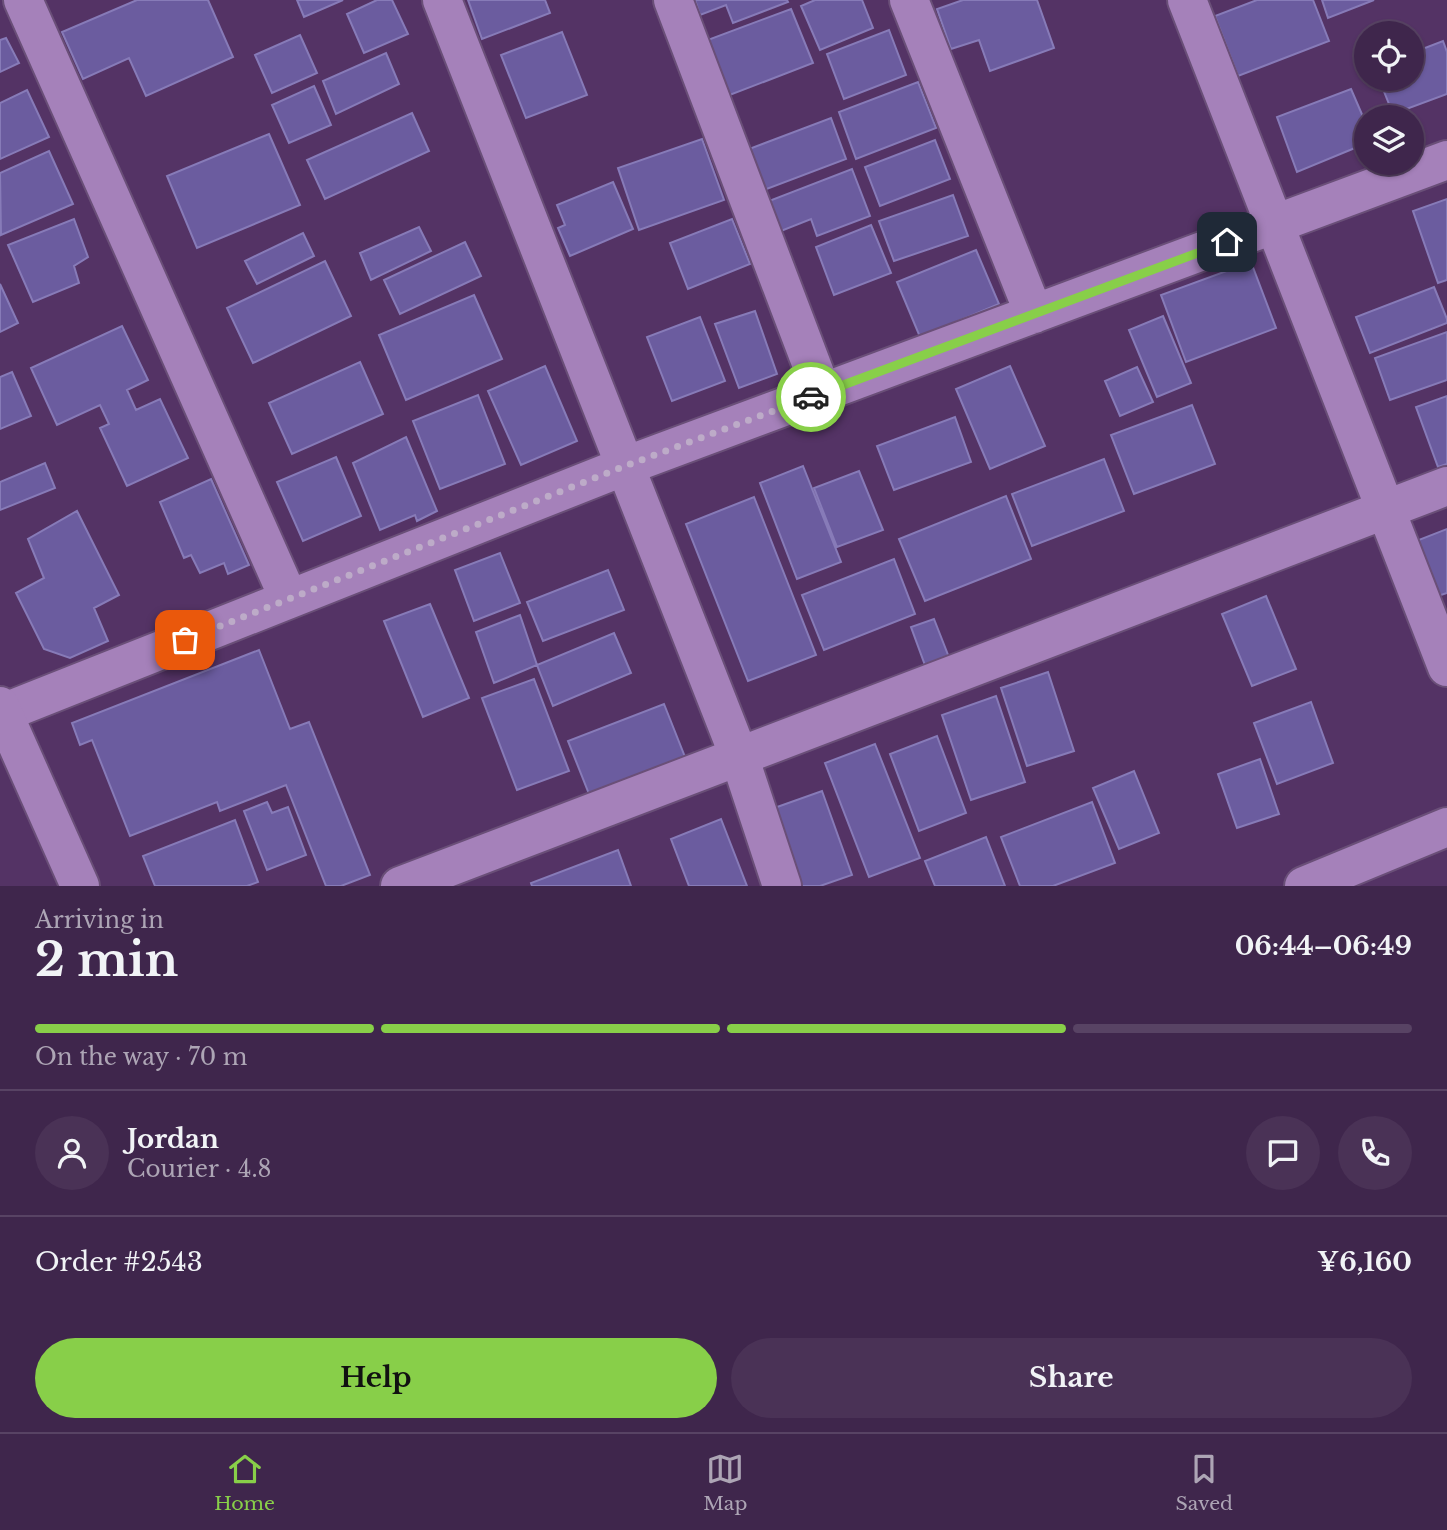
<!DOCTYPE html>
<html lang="en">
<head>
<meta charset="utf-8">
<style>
	:root { --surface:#3f264c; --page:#4a3256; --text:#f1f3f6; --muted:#ada5b5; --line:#584364; --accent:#88cf49 }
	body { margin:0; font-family:"Libre Baskerville",serif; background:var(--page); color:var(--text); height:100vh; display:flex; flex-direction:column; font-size:26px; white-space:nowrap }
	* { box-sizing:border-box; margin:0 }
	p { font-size:23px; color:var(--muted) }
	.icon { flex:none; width:38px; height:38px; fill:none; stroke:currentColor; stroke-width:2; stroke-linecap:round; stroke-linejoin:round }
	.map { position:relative; height:886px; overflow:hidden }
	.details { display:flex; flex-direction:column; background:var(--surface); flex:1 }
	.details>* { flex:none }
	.buttons { position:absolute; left:1354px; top:21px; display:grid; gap:14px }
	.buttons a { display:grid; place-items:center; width:70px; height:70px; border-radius:50%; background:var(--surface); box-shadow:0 2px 5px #0004,0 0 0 2px var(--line); font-size:35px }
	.pin { position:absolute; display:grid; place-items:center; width:60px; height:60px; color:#fff; margin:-30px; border-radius:14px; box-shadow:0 4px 10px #0006 }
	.courier { position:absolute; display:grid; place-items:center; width:70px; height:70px; margin:-35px; border:5px solid #88cf49; border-radius:50%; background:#fff; color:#222; box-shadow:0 2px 9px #0007 }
	.head em { font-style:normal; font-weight:700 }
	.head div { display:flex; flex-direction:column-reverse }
	.head { display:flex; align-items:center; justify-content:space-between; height:119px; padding:0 35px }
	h1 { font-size:46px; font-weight:700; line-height:52px }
	.bar { display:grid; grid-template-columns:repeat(4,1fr); gap:10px 7px; align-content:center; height:84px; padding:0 35px }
	.bar i { height:9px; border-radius:5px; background:var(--line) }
	.bar .on { background:var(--accent) }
	.bar p { grid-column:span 4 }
	.line { display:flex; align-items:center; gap:18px; padding:0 35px; border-top:2px solid var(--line) }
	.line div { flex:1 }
	.round { display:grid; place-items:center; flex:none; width:74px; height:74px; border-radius:37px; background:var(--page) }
	.cta { display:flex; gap:14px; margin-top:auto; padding:14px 35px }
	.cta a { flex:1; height:80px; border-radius:42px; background:var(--accent); color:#111; font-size:28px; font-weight:700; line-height:80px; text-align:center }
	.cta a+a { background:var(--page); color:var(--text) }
	.tab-bar { display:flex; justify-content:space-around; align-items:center; height:98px; border-top:2px solid var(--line); background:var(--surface); font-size:19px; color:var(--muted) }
	.tab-bar a { display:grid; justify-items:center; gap:4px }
	.tab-bar .on { color:var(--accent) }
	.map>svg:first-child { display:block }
	.building { fill:#6b5c9f; stroke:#877bb8; stroke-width:2 }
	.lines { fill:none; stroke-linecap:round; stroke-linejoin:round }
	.street-casing { stroke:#6a4f78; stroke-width:42 }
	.secondary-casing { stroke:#6a4f78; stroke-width:42 }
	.street { stroke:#a581ba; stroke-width:38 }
	.secondary { stroke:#a581ba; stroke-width:38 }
	.done { stroke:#bdabc8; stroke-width:7; stroke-dasharray:0 12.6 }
	.route { stroke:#88cf49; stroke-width:9 }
</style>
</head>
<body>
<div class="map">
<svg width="1447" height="886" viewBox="0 0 1447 886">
	<rect width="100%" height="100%" fill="#543365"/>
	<!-- building -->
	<path class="building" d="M 137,0 L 208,0 L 233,57 L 146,96 L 129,58 L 83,79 L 62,32 Z
		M 297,0 L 343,0 L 304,17 Z
		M 377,0 L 392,0 L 408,34 L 364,53 L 347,14 Z
		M 468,0 L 545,0 L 550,13 L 482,39 Z
		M 695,0 L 787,0 L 788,2 L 733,23 L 726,5 L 700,15 Z
		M 815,0 L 862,0 L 873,28 L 820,50 L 801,6 Z
		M 963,0 L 1037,0 L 1054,48 L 990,71 L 979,40 L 951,49 L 937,9 Z
		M 1257,0 L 1313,0 L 1329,41 L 1238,76 L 1215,16 Z
		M 1322,0 L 1374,0 L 1328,18 Z
		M 791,9 L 813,63 L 727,96 L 705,41 Z
		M 889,30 L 906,75 L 844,99 L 827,54 Z
		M 562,32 L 587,95 L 526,118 L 501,55 Z
		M 300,35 L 317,73 L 272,93 L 255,55 Z
		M 6,38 L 19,63 L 0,72 L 0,40 Z
		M 1443,41 L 1447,52 L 1447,94 L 1393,114 L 1379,79 L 1412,79 L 1412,53 Z
		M 386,53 L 399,84 L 336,114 L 323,81 Z
		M 918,82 L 936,128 L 856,159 L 839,112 Z
		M 314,86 L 331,125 L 289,143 L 272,105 Z
		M 1351,89 L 1367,126 L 1367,143 L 1297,172 L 1277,117 Z
		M 27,90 L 49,137 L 0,159 L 0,103 Z
		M 412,113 L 429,151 L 325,199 L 307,160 Z
		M 831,118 L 846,159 L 764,190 L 749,149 Z
		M 269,134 L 300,205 L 197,248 L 167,176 Z
		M 702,139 L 724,200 L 639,230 L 618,168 Z
		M 935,140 L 950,179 L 880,206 L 865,167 Z
		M 49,151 L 73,204 L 1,235 L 0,173 Z
		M 852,169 L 870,216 L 817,236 L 811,219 L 781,231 L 769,201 Z
		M 613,182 L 633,229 L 570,256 L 558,228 L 565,225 L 557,205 Z
		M 953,195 L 968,236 L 894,261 L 879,221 Z
		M 1447,199 L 1447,280 L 1438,283 L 1413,211 Z
		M 74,219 L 88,257 L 74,266 L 79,283 L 33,302 L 8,245 Z
		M 732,219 L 750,264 L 688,289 L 670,243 Z
		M 871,225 L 891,273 L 834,295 L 816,247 Z
		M 419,227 L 431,251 L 371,280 L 360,253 Z
		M 303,233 L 314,256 L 257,284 L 245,261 Z
		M 465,242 L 481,276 L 400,314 L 384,280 Z
		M 976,250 L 999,304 L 920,337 L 897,282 Z
		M 325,261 L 351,316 L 253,363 L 227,308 Z
		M 1251,262 L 1276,328 L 1186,362 L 1161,295 Z
		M 0,284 L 18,323 L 0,332 Z
		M 1434,287 L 1447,319 L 1447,323 L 1370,353 L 1356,317 Z
		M 474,295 L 502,359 L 406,400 L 379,335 Z
		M 755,311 L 777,374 L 739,388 L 715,324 Z
		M 1163,316 L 1191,383 L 1157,397 L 1129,330 Z
		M 700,317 L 725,381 L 672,401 L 647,337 Z
		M 122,326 L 148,380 L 127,390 L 136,410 L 160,399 L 188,458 L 127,486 L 100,428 L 109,424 L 100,405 L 57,425 L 31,368 Z
		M 1447,332 L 1447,380 L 1390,400 L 1375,358 Z
		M 360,362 L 383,414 L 292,454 L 269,403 Z
		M 545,366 L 577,441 L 521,465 L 488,391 Z
		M 1010,366 L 1045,446 L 990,469 L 956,389 Z
		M 1137,367 L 1153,402 L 1120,416 L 1105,381 Z
		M 12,372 L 31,416 L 0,429 L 0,377 Z
		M 478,395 L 505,464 L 440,489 L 413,421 Z
		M 1447,396 L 1447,464 L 1438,467 L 1416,407 Z
		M 1192,405 L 1215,464 L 1134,494 L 1111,435 Z
		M 955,417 L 971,462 L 894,490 L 877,446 Z
		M 406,437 L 437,511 L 417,521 L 415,515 L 380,530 L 353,463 Z
		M 336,457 L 361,516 L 303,541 L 277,482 Z
		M 1104,459 L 1124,511 L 1032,546 L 1012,494 Z
		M 45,463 L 55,488 L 0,510 L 0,482 Z
		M 803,466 L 841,562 L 797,579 L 760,483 Z
		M 859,471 L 883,530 L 837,547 L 814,488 Z
		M 211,479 L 249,565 L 228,574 L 224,563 L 200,573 L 191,555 L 184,558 L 160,502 Z
		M 1006,496 L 1031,559 L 925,601 L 899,539 Z
		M 754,497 L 816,655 L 748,681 L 686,524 Z
		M 77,511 L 119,595 L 94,608 L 108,641 L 70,658 L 44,649 L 16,593 L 44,578 L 28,539 Z
		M 1447,529 L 1447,593 L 1432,598 L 1411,543 Z
		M 500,553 L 520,603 L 474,621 L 455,570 Z
		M 894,559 L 915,614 L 824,650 L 802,595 Z
		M 608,570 L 624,610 L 543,641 L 527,602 Z
		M 1266,596 L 1296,669 L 1252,686 L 1222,614 Z
		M 430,604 L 469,698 L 423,717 L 384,621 Z
		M 520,615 L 537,665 L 494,683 L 476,632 Z
		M 934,619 L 950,660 L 926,668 L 911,627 Z
		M 614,633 L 631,673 L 553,706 L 537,665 Z
		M 259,650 L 290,729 L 309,722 L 370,875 L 341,886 L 326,886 L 286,785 L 220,811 L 217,802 L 130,836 L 92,740 L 80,745 L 72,723 Z
		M 1048,672 L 1074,751 L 1027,766 L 1001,688 Z
		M 534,679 L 569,771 L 517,790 L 482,698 Z
		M 996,696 L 1025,782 L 971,800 L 942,715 Z
		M 1311,702 L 1333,763 L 1277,784 L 1254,723 Z
		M 664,704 L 685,757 L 589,794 L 568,741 Z
		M 937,736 L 966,813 L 919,831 L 890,754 Z
		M 875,744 L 920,858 L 869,877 L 825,763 Z
		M 1260,759 L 1279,814 L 1237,828 L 1218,774 Z
		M 1134,771 L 1159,833 L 1119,849 L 1093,788 Z
		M 822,791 L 852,875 L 820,886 L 790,886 L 763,812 Z
		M 267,802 L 272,813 L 288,807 L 306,855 L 267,870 L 244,811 Z
		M 1092,802 L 1115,863 L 1053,886 L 1020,886 L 1001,837 Z
		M 721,819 L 747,886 L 689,886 L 671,839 Z
		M 235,820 L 258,882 L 247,886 L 155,886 L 143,856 Z
		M 986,837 L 1005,886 L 935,886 L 925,861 Z
		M 618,850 L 631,886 L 532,886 L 531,883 Z"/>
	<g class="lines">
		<!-- street casing -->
		<g class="street-casing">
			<path id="street" d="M 23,0 L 289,599
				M 442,0 L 739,756 L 782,886
				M 673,0 L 822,392
				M 909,0 L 1034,314
				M 1187,0 L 1447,667
				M 0,714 L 625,466 L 1447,160
				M 400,886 L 1447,486"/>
		</g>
		<!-- secondary casing -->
		<g class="secondary-casing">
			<path id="secondary" d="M 0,706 L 80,886
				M 1304,886 L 1447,827"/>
		</g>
		<!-- street -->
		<use href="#street" class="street"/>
		<!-- secondary -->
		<use href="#secondary" class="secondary"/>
	</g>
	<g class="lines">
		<!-- done -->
		<path class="done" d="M 185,640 L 625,466 L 811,397"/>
		<!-- route -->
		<path class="route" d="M 811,397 L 1227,242"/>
	</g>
</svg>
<div class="buttons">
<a><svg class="icon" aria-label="locate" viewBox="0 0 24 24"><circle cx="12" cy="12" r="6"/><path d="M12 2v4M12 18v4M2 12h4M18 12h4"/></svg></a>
<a><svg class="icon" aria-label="layers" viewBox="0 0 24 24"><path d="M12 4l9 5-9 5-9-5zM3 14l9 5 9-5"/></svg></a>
</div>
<div class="pin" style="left:185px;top:640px;background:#ea580c"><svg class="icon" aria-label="bag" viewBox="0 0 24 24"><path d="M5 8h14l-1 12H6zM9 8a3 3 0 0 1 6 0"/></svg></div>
<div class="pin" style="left:1227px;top:242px;background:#1f2937"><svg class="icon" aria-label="home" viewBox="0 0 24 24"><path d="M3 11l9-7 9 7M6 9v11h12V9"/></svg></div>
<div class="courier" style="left:811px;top:397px"><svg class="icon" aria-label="car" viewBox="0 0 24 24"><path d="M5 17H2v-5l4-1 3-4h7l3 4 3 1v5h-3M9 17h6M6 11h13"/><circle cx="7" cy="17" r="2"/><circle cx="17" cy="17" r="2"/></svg></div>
</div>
<section class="details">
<div class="head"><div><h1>2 min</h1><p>Arriving in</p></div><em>06:44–06:49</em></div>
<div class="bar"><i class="on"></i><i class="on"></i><i class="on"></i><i></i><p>On the way · 70 m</p></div>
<div class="line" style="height:126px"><a class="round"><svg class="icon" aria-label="person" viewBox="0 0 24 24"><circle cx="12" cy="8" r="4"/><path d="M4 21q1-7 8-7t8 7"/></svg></a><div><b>Jordan</b><p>Courier · 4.8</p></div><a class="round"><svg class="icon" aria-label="chat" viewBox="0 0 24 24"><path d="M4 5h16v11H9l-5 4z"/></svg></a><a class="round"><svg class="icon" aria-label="phone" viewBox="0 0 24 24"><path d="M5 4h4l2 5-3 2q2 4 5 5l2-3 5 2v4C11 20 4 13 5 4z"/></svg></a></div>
<div class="line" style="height:91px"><div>Order #2543</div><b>¥6,160</b></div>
<div class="cta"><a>Help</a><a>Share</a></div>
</section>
<nav class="tab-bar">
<a class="on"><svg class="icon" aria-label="home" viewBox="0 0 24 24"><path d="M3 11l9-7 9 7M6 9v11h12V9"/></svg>Home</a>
<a><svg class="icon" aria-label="map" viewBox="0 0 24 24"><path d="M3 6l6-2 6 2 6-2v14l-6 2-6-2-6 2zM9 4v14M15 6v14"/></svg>Map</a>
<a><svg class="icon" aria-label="saved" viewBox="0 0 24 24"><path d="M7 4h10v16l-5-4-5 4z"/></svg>Saved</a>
</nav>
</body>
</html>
